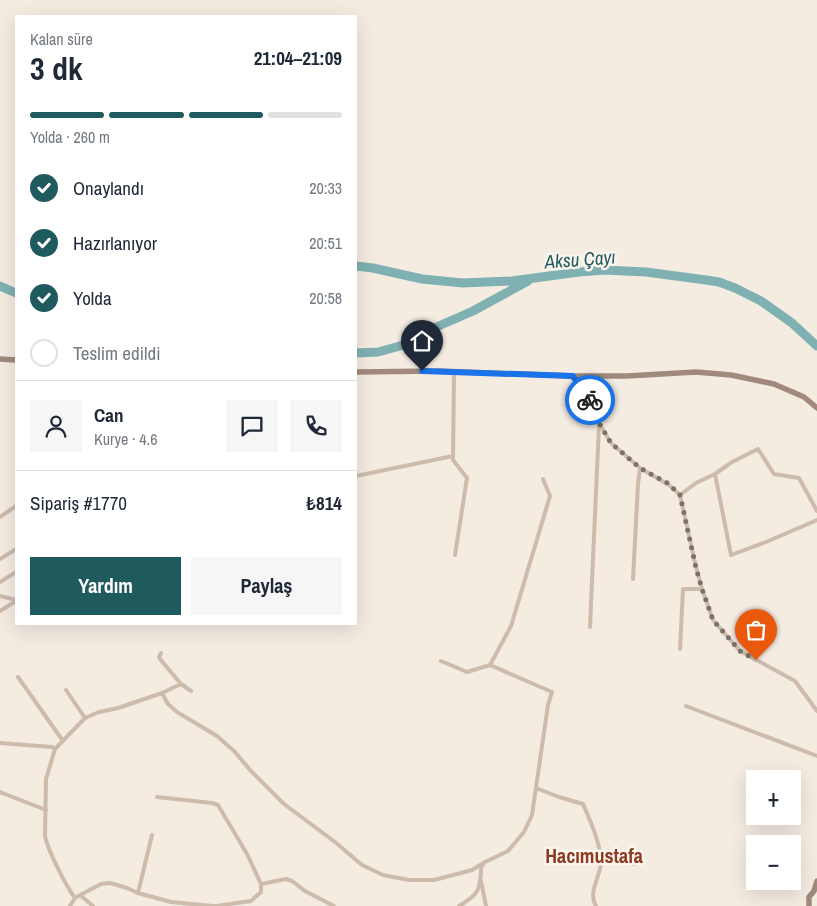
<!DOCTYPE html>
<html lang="tr">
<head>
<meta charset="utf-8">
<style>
	:root { --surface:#fff; --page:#f6f6f7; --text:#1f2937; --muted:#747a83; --line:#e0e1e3; --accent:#1f5a5e }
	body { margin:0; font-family:"Archivo Narrow",sans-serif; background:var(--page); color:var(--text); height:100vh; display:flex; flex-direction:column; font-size:19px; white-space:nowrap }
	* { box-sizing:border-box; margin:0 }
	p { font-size:16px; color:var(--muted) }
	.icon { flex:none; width:28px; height:28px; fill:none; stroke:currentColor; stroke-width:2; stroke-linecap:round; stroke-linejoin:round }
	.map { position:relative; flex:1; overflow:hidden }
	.side { position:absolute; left:15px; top:15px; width:342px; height:610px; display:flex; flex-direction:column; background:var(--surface); border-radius:0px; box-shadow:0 5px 20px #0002 }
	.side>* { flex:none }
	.tools { position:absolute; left:746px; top:770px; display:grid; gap:10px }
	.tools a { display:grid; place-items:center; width:55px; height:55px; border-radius:0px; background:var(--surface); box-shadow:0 5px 20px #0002; font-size:25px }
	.pin { position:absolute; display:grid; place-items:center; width:42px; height:42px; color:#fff; margin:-51px -21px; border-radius:50% 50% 50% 0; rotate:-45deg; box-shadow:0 0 5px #0007 }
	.pin .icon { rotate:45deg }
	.courier { position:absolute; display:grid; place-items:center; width:50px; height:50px; margin:-25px; border:4px solid #1a73e8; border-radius:50%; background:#fff; color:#222; box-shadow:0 1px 6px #0007 }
	.summary em { font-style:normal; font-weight:700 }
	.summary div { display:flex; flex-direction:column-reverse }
	.summary { display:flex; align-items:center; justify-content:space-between; height:85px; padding:0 15px }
	h1 { font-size:32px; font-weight:700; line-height:38px }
	.bar { display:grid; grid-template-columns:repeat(4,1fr); gap:8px 5px; align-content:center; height:60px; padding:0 15px }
	.bar i { height:6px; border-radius:4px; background:var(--line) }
	.bar .on { background:var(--accent) }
	.bar p { grid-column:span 4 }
	.line { display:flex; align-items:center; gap:12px; padding:0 15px; border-top:1px solid var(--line) }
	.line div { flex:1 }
	.round { display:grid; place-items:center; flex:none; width:52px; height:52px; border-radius:0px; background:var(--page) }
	ol { padding:0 15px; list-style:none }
	li { display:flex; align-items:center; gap:15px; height:55px }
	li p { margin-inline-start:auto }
	li .icon { padding:5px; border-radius:50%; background:var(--accent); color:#fff; stroke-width:4 }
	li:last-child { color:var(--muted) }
	li i { width:28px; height:28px; border:2px solid var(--line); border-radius:50% }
	.primary-button { display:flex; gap:10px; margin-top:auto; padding:10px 15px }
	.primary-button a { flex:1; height:58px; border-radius:0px; background:var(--accent); color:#fff; font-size:20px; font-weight:700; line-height:58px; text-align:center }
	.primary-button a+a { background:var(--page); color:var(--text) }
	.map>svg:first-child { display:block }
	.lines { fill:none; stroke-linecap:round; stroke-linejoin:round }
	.river { stroke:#7fb0b2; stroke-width:9 }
	.street { stroke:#cdbbac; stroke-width:4 }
	.secondary { stroke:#a18a7d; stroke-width:5.5 }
	.done { stroke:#7c716b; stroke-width:5; stroke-dasharray:0 9 }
	.route { stroke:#1a73e8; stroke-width:6 }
	.labels { text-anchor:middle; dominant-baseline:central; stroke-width:5; stroke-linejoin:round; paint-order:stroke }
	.water-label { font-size:19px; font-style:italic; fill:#1f5a5e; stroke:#fbf5ee }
	.quarter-label { font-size:20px; font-weight:bold; fill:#8c3b22; stroke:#fbf5ee }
</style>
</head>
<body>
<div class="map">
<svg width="817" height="906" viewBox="0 0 817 906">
	<rect width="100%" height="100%" fill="#f4ebe1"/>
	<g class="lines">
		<!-- river -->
		<path class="river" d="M 356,266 L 373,268 L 422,279 L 463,283 L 512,281 L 579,272 L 604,270 L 646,272 L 706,280 L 719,282 L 735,288 L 761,301 L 792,323 L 817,346
			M 0,286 L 16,293
			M 356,353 L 378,352 L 400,346 L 413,340 L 425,332 L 473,311 L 528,281"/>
		<!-- street -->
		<path class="street" d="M 454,372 L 453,460 L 467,478 L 455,555
			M 573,376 L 574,378 L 586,391 L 599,423 L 611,443 L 640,468 L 669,485 L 680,495 L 696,567 L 702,589 L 713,620 L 740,651 L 795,681 L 817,711
			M 715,474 L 731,555 L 766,542 L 817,520
			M 356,476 L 453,456
			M 680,495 L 696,483 L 715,474 L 732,462 L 758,449 L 774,474 L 799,478 L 817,511
			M 0,517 L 16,506
			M 0,559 L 16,549
			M 633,579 L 638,484 L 640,468
			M 0,582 L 16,572
			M 0,596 L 16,600
			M 0,611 L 16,601
			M 590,627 L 599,425
			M 680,649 L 683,589 L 702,589
			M 161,653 L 159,657 L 160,659 L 181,684 L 191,691
			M 441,661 L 467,672 L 490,665 L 552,692 L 548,705 L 532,815 L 524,832 L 508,851 L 485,862 L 481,867 C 481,890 478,895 459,906
			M 490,665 L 511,626 L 550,496 L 543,479
			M 18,677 L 63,741
			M 66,690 L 85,718
			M 162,693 L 181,684
			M 686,706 L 817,756
			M 0,743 L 52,747 L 55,749
			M 536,788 L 559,797 L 583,804 C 590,820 602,847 601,864 C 599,878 588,894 596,906
			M 0,792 L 46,810
			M 157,797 L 212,803 L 218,805 L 247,854 L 261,884
			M 600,859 L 634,864
			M 481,881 L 486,906
			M 138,893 L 152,835
			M 80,895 L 93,906
			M 75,898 C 66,886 48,851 45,836 L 46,779 L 55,749 L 85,718 L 99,712 L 118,708 L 162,693 L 168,704 L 177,712 L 217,736 L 234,751 L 251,771 L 284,804 L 335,842 L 362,865 L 383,875 L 409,880 L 434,880 L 472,870 L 485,862
			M 70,906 L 75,898 L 82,894 L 101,884 L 110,883 L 127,888 L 138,893 L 171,902 L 213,906
			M 216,906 L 251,901 L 261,892 L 261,884 L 286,879 L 292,881 L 305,891 L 334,906"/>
		<!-- secondary -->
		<path class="secondary" d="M 0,359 L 16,360
			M 356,372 L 439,371 L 573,376 L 627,376 L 696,372 L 731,375 L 774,384 L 804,397 L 817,408
			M 809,906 L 809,897 L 814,891 L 817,881"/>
	</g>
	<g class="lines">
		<!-- done -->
		<path class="done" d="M 590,400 L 599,423 L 611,443 L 640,468 L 669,484 L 680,495 L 696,568 L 702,589 L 713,620 L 740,651 L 756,660"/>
		<!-- route -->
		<path class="route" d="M 422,371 L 573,376 L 574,378 L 586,391 L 590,400"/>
	</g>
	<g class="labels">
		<!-- water labels -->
		<g class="water-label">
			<text transform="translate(580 259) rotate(-4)">Aksu Çayı</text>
		</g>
		<!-- quarter labels -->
		<g class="quarter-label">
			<text x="594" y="855">Hacımustafa</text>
		</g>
	</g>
</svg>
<div class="tools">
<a>+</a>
<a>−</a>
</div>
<div class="pin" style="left:756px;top:660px;background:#ea580c"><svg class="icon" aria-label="bag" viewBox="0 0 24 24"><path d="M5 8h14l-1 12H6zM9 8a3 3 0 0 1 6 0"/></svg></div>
<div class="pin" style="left:422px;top:371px;background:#1f2937"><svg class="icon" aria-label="home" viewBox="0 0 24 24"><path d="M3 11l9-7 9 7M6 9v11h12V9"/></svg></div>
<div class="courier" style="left:590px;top:400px"><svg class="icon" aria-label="bike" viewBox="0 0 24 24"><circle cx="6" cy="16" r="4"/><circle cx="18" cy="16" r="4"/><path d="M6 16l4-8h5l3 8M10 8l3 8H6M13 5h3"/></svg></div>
<section class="side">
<div class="summary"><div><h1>3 dk</h1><p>Kalan süre</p></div><em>21:04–21:09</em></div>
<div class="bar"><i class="on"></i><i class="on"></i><i class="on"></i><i></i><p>Yolda · 260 m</p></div>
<ol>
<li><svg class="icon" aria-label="check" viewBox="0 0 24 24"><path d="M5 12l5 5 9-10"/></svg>Onaylandı<p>20:33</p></li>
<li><svg class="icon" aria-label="check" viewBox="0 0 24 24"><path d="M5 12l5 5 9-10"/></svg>Hazırlanıyor<p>20:51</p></li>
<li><svg class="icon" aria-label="check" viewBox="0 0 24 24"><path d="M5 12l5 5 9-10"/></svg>Yolda<p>20:58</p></li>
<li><i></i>Teslim edildi</li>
</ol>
<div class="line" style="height:90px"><a class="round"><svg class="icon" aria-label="person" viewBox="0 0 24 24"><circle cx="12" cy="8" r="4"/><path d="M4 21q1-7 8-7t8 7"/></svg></a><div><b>Can</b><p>Kurye · 4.6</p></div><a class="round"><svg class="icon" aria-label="chat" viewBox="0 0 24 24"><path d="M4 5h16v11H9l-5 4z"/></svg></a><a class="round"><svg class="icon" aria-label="phone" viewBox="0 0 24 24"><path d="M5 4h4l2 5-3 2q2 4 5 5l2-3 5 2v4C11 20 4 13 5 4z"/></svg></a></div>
<div class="line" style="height:65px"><div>Sipariş #1770</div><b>₺814</b></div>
<div class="primary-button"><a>Yardım</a><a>Paylaş</a></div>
</section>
</div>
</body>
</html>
